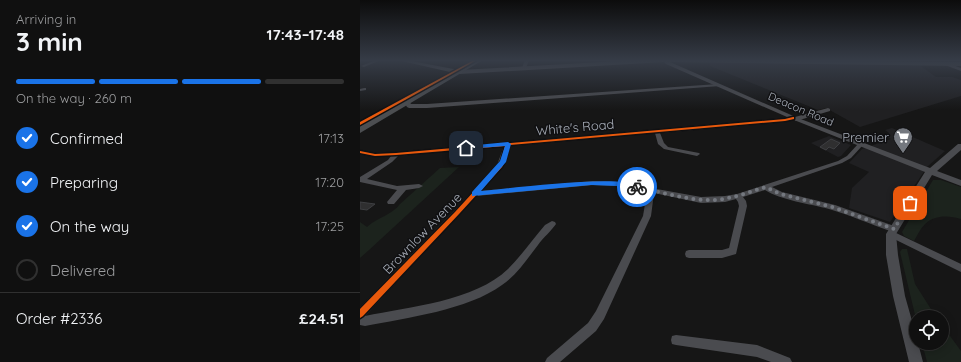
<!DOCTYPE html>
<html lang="en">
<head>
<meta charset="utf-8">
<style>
	:root { --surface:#101010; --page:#191919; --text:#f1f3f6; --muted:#9c9d9f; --line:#303030; --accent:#1a73e8 }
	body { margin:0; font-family:Quicksand,sans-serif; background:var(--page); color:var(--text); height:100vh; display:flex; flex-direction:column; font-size:15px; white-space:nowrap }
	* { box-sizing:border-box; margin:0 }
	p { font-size:13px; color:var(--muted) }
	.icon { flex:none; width:22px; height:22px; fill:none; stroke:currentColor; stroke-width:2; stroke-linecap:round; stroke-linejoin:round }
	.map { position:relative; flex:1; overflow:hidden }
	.drawer { display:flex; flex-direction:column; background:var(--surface); width:360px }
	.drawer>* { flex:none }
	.fabs { position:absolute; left:549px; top:310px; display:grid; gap:8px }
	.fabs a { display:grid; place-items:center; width:40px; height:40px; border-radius:50%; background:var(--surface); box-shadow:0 2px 10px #0003,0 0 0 1px var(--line); font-size:20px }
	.pin { position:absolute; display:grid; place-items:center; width:34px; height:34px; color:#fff; margin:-17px; border-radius:8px; box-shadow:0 2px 6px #0006 }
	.courier { position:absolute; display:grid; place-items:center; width:40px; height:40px; margin:-20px; border:3px solid #1a73e8; border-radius:50%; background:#fff; color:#222; box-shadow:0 1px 5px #0007 }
	.summary em { font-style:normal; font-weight:700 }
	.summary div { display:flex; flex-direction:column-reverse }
	.summary { display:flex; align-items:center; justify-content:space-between; height:68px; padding:0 16px }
	h1 { font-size:26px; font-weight:700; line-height:30px }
	.bar { display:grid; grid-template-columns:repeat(4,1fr); gap:6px 4px; align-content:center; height:48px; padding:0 16px }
	.bar i { height:5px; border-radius:3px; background:var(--line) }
	.bar .on { background:var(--accent) }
	.bar p { grid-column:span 4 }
	.line { display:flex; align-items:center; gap:10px; padding:0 16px; border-top:1px solid var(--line) }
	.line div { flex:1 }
	ol { padding:0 16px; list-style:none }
	li { display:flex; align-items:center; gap:12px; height:44px }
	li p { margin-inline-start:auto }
	li .icon { padding:4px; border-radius:50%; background:var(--accent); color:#fff; stroke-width:4 }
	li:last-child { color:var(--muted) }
	li i { width:22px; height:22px; border:2px solid var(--line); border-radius:50% }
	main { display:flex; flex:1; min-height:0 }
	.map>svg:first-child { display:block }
	.built { fill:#202022 }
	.green { fill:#1c231d }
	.building { fill:#2f2f30; stroke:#3e3f42 }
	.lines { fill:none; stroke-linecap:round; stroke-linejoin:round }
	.minor { fill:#4a4b4f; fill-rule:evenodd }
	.tertiary { fill:#4a4b4f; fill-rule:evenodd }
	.primary { fill:#4c4e51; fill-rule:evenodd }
	.cycleway-casing { stroke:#101012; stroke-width:3 }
	.cycleway { fill:#e8590c; fill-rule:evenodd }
	.route { fill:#1a73e8 }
	.done { stroke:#74787f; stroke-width:4; stroke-dasharray:0 7.2 }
	.labels { text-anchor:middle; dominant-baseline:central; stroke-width:3; stroke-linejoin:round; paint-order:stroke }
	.far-street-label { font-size:11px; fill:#a7adb7; stroke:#101012 }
	.street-label { font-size:13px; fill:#a7adb7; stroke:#101012 }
	.poi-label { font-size:13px; fill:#a7adb7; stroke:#101012; text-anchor:end }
</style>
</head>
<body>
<main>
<section class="drawer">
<div class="summary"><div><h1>3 min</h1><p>Arriving in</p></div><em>17:43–17:48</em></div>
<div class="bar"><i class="on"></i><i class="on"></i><i class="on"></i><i></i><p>On the way · 260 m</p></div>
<ol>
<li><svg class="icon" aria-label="check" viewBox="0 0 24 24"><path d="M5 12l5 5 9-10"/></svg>Confirmed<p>17:13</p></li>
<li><svg class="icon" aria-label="check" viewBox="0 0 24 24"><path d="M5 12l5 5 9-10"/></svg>Preparing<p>17:20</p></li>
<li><svg class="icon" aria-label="check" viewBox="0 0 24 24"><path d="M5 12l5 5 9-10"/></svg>On the way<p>17:25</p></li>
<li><i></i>Delivered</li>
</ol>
<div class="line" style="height:52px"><div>Order #2336</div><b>£24.51</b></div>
</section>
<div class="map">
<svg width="601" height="362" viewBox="0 0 601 362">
	<rect width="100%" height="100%" fill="#161616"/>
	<!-- built -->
	<path class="built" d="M 349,60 L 558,64 L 576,77 L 592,77 L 601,80 L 601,96 L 500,127 L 466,108 L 458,110 L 350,66 Z
		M 532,128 L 585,151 L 567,167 L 530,222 L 489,208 L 492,188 L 509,172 L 489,163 L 502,149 L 531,139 L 524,135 L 529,133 L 525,130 Z
		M 469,136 L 491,145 L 481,156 L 478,157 L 451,143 Z"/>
	<!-- green -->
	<path class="green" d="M 99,167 L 9,250 L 0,258 L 0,222 L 7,227 C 18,217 32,215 40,204 L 80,168 Z
		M 573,180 L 581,180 L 601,187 L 601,219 C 589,215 574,215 565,224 C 560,229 557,236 554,241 L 544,236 L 542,232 Z
		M 542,249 L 547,249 L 555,284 L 576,317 L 556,317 L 556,319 L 540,252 Z
		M 582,325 L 601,351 L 601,362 L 567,362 L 562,343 L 582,343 Z"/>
	<!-- building -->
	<path class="building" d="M 471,139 L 480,143 L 474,149 L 469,147 L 466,150 L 460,147 Z
		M 0,202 L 15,204 L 7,210 L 0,209 Z"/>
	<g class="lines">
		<!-- minor -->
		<path class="minor" d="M 16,60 L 21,60 L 4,67 L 1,66 Z
			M 165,60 L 169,60 L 166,68 L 164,69 L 162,68 Z
			M 459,60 L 464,60 L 469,63 L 466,64 Z
			M 585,63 L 587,63 L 601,68 L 601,71 L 585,65 Z
			M 358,84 L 360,84 L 360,86 L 67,108 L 49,108 L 47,107 L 44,102 L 47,100 L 49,101 L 51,104 L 67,104 Z
			M 4,88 L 6,88 L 6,90 L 0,91 L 0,89 Z
			M 468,108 L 470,109 L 470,111 L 436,121 L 434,119 L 425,122 L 300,133 L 304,143 L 308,147 L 339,153 L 340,154 L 337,156 L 304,149 L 298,144 L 295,133 L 151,146 L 146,161 L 143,166 L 121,191 L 233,181 L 258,182 L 341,197 L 365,196 L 377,194 L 478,161 L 487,156 L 498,144 L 500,143 L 503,145 L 502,146 L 491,158 L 482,163 L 412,187 L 422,192 L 475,205 L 537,227 L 538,229 L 537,231 L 534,232 L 601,264 L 601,272 L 528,236 L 527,234 L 528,232 L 530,231 C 510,224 490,215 469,209 C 451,204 420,200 405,190 L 383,197 L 386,201 L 387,206 L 376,254 L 362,258 L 329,258 L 326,257 L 325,254 L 326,251 L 329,250 L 362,250 L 369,248 L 379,206 L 378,202 L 376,199 L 365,202 L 341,203 L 294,193 L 291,216 L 244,319 L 236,331 L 200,362 L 185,362 L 187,358 L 228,323 L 236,311 L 283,216 L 287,192 L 258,186 L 233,185 L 116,196 L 5,316 C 49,307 115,301 148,269 C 161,256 173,239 185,225 L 192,221 L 195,222 L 196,224 C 192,230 183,238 178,245 C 167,259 157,275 142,285 C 108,310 46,318 5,326 L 0,325 L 0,307 L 94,211 L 137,165 L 144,146 L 38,156 L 32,162 L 7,179 L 37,186 L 59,184 L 63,186 L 59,188 L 46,190 L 34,204 L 28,204 L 27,202 L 37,190 L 0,182 L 0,177 L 28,160 L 31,156 L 15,157 L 0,154 L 0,150 L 15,153 L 36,152 L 425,118 L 433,116 L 435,117 Z
			M 316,335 L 397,345 L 430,358 L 432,362 L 411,362 L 397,357 L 316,345 L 312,344 L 311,340 L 312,336 Z"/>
		<!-- tertiary -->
		<path class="tertiary" d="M 37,60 L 46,60 L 99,70 L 278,60 L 601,62 L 601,66 L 310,62 L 438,118 L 570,168 L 598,144 L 601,144 L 601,150 L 577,171 L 601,180 L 601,186 L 572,175 L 536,234 L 538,255 L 545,296 L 556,335 L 556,343 L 558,343 L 563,362 L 549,362 L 533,296 L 526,255 L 526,234 L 565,172 L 434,120 L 306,64 L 304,62 L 99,74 Z"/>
		<!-- primary -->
		<path class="primary" d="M 116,60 L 123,60 L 0,133 L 0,126 Z"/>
		<!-- cycleway casing -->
		<g class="cycleway-casing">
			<path id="cycleway" d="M 114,60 L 117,60 L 0,125 L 0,122 Z
				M 433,117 L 434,117 L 434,119 L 425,121 L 150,145 L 145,161 L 142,167 L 99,214 L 3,316 L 0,318 L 0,309 L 95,212 L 138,165 L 141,161 L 145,146 L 36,155 L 15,156 L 0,153 L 0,151 L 15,154 L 36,153 L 425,119 Z"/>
		</g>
		<!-- cycleway -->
		<use href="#cycleway" class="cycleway"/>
	</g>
	<!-- sky -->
	<linearGradient id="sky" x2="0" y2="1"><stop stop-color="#0c0c0c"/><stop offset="0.55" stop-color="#363c47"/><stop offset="1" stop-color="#363c47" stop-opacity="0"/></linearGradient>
	<rect width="601" height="110" fill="url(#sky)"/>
	<!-- route -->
	<path class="route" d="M 148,142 L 151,144 L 146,162 L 121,191 C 148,189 264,173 280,187 L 277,190 L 258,186 L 231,185 L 112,196 L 112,192 L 140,161 L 145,146 L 106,149 L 103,148 L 106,146 Z"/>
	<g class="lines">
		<!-- done -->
		<path class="done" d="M 277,187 C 302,192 329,201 354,200 C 372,199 389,192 406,187 L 420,194 L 472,207 L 534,229 L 550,203"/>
	</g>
	<!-- icons -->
	<defs>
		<g id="supermarket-pin" transform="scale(1)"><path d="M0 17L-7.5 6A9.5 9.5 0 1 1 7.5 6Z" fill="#74787f" stroke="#101012"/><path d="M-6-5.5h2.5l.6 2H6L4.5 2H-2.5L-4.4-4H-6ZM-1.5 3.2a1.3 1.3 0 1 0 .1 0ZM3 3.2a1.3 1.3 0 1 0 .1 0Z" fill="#fff"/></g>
	</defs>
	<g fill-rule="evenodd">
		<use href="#supermarket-pin" x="543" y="137"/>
	</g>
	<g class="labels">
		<!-- far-street labels -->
		<g class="far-street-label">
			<text transform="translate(441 109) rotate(23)">Deacon Road</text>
		</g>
		<!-- street labels -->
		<g class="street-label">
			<text transform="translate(215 127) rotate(-5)">White's Road</text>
			<text transform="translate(62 233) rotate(-46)">Brownlow Avenue</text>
		</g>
		<!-- poi labels -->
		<g class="poi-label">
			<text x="529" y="137">Premier</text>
		</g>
	</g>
</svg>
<div class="fabs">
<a><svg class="icon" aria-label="locate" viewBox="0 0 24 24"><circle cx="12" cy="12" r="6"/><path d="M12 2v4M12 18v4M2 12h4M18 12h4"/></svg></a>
</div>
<div class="pin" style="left:550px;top:203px;background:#ea580c"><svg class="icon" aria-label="bag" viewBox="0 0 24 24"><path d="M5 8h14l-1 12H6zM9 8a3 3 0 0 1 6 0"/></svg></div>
<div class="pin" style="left:106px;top:148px;background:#1f2937"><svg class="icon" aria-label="home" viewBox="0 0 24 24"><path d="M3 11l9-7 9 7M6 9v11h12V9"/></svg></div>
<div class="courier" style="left:277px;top:187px"><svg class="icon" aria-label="bike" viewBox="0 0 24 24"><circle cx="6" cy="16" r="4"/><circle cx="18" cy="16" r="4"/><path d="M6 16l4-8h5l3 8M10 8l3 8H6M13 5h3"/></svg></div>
</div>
</main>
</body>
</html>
